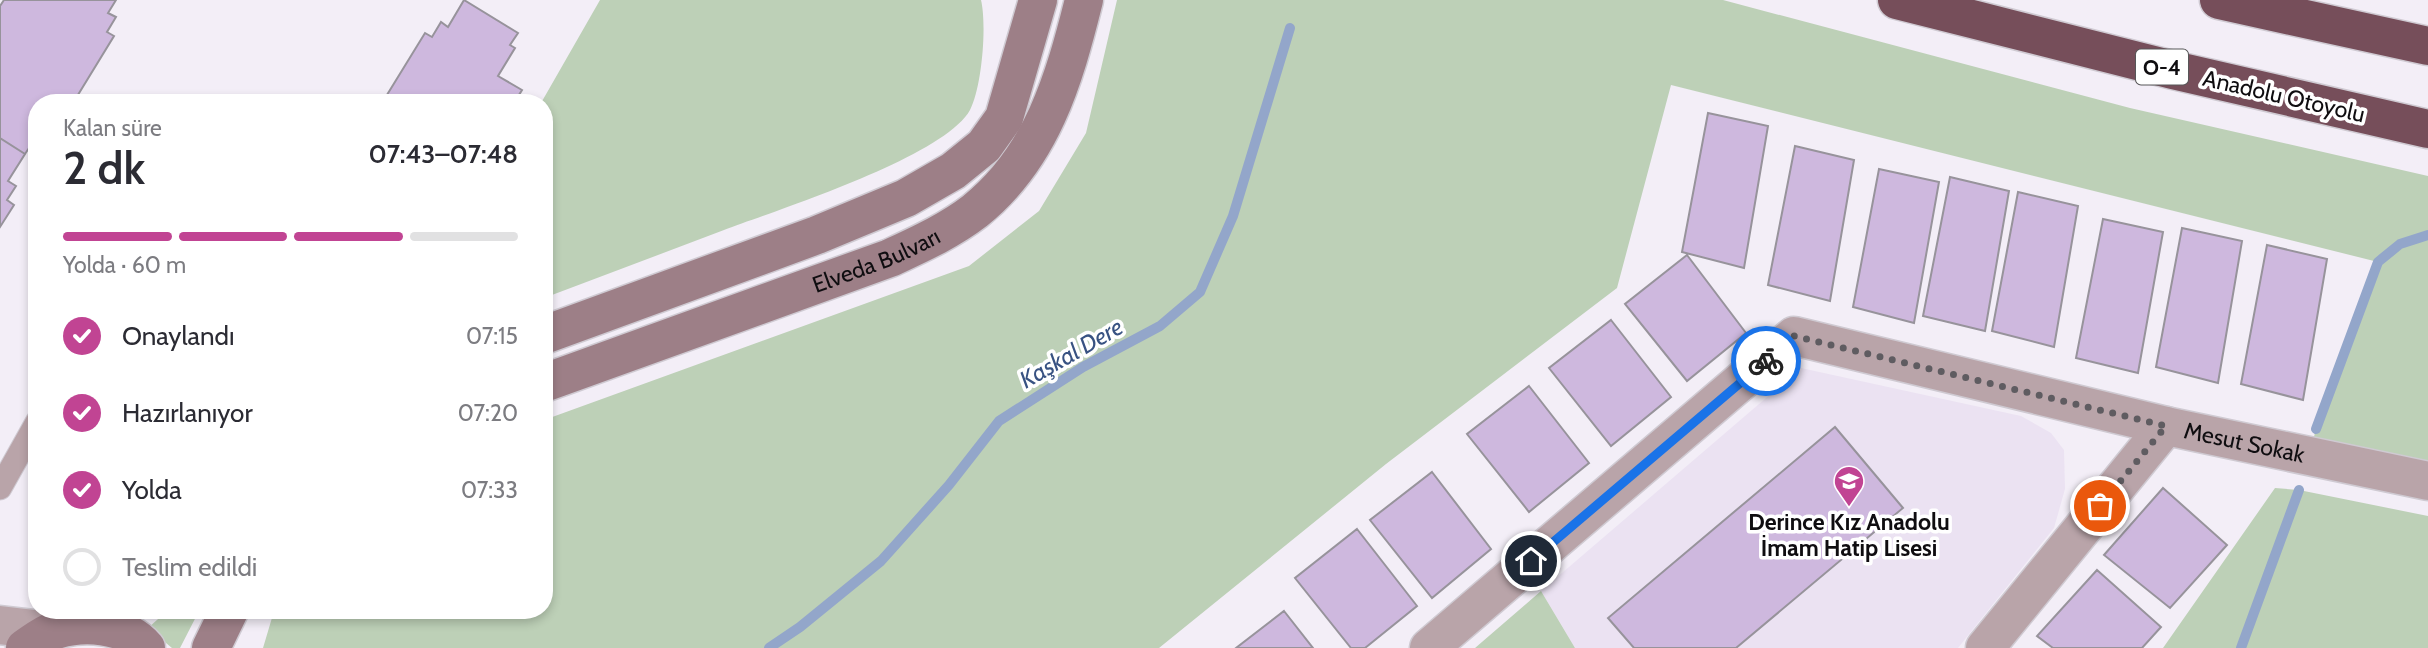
<!DOCTYPE html>
<html lang="tr">
<head>
<meta charset="utf-8">
<style>
	:root { --surface:#fff; --page:#f2f2f3; --text:#2b2b33; --muted:#7c7c81; --line:#e1e1e2; --accent:#c14493 }
	body { margin:0; font-family:Cabin,sans-serif; background:var(--page); color:var(--text); height:100vh; display:flex; flex-direction:column; font-size:26px; white-space:nowrap }
	* { box-sizing:border-box; margin:0 }
	p { font-size:23px; color:var(--muted) }
	.icon { flex:none; width:38px; height:38px; fill:none; stroke:currentColor; stroke-width:2; stroke-linecap:round; stroke-linejoin:round }
	.map { position:relative; flex:1; overflow:hidden }
	.drawer { position:absolute; left:28px; top:94px; width:525px; height:525px; display:flex; flex-direction:column; background:var(--surface); border-radius:28px; box-shadow:0 4px 10px #0003 }
	.drawer>* { flex:none }
	.pin { position:absolute; display:grid; place-items:center; width:60px; height:60px; color:#fff; margin:-30px; border:4px solid #fff; border-radius:50%; box-shadow:0 2px 7px #0007 }
	.courier { position:absolute; display:grid; place-items:center; width:70px; height:70px; margin:-35px; border:5px solid #1a73e8; border-radius:50%; background:#fff; color:#222; box-shadow:0 2px 9px #0007 }
	.overview em { font-style:normal; font-weight:600 }
	.overview div { display:flex; flex-direction:column-reverse }
	.overview { display:flex; align-items:center; justify-content:space-between; height:119px; padding:0 35px }
	h1 { font-size:46px; font-weight:600; line-height:52px }
	.bar { display:grid; grid-template-columns:repeat(4,1fr); gap:10px 7px; align-content:center; height:84px; padding:0 35px }
	.bar i { height:9px; border-radius:5px; background:var(--line) }
	.bar .selected { background:var(--accent) }
	.bar p { grid-column:span 4 }
	ol { padding:0 35px; list-style:none }
	li { display:flex; align-items:center; gap:21px; height:77px }
	li p { margin-inline-start:auto }
	li .icon { padding:7px; border-radius:50%; background:var(--accent); color:#fff; stroke-width:4 }
	li:last-child { color:var(--muted) }
	li i { width:38px; height:38px; border:4px solid var(--line); border-radius:50% }
	.map>svg:first-child { display:block }
	.built { fill:#ebe2f2 }
	.green { fill:#bdd0b7 }
	.lines { fill:none; stroke-linecap:round; stroke-linejoin:round }
	.stream { stroke:#93a6ca; stroke-width:10 }
	.building { fill:#ceb8de; stroke:#97939b; stroke-width:2 }
	.service-casing { stroke:#cfcad2; stroke-width:25 }
	.minor-casing { stroke:#cfcad2; stroke-width:41 }
	.tertiary-casing { stroke:#cfcad2; stroke-width:41 }
	.secondary-casing { stroke:#cfcad2; stroke-width:41 }
	.motorway-casing { stroke:#cfcad2; stroke-width:41 }
	.service { stroke:#b9a4a9; stroke-width:23 }
	.minor { stroke:#b9a4a9; stroke-width:38 }
	.tertiary { stroke:#b9a4a9; stroke-width:38 }
	.secondary { stroke:#9d7f87; stroke-width:38 }
	.motorway { stroke:#764e5a; stroke-width:38 }
	.done { stroke:#5f5c61; stroke-width:7; stroke-dasharray:0 12.6 }
	.route { stroke:#1a73e8; stroke-width:9 }
	.labels { text-anchor:middle; dominant-baseline:central; stroke-width:7; stroke-linejoin:round; paint-order:stroke }
	.shield { fill:#fff; stroke:#575658; stroke-width:2 }
	.shield-label { font-size:21px; font-weight:bold; fill:#0f0d10 }
	.street-label { font-size:23px; fill:#0f0d10; stroke:#fff }
	.poi-label { font-size:23px; font-weight:bold; fill:#0f0d10; stroke:#fff }
	.water-label { font-size:24px; font-style:italic; fill:#385282; stroke:#fff }
</style>
</head>
<body>
<div class="map">
<svg width="2428" height="648" viewBox="0 0 2428 648">
	<rect width="100%" height="100%" fill="#f3eef7"/>
	<!-- built -->
	<path class="built" d="M 1801,368 L 2021,416 L 2051,433 L 2064,450 L 2065,489 L 2054,528 L 1958,648 L 1575,648 L 1541,591 Z"/>
	<!-- green -->
	<path class="green" d="M 600,0 L 981,0 C 987,25 982,87 970,110 C 944,157 777,210 724,230 C 664,253 604,275 544,298 L 544,103 L 541,103 Z
		M 1117,0 L 1723,0 L 2130,108 L 2428,176 L 2428,481 L 2309,456 L 2316,429 L 2378,262 L 1671,85 L 1617,288 L 1386,464 L 1159,648 L 263,648 L 274,611 L 544,611 L 544,420 L 969,266 L 1039,211 L 1086,133 Z
		M 2275,488 L 2299,490 L 2428,516 L 2428,648 L 2163,648 Z
		M 1541,591 L 1575,648 L 1475,648 Z
		M 167,611 L 199,611 L 180,648 L 172,648 L 148,628 Z"/>
	<g class="lines">
		<!-- stream -->
		<path class="stream" d="M 2316,429 L 2378,262 L 2400,244 L 2428,235
			M 769,648 L 800,627 L 881,561 L 949,485 L 999,421 L 1083,367 L 1160,326 L 1200,292 L 1233,216 L 1290,28
			M 2241,648 L 2299,490"/>
	</g>
	<!-- building -->
	<path class="building" d="M 4,0 L 116,0 L 108,13 L 116,17 L 107,32 L 114,36 L 73,103 L 37,103 L 37,136 L 25,154 L 0,138 L 0,6 Z
		M 464,0 L 518,33 L 510,45 L 515,48 L 498,76 L 522,90 L 514,103 L 382,103 L 425,33 L 432,37 L 441,22 L 448,27 Z
		M 1708,113 L 1768,126 L 1744,268 L 1682,252 Z
		M 0,138 L 25,154 L 8,181 L 16,186 L 7,200 L 14,205 L 0,227 Z
		M 1795,146 L 1854,160 L 1830,301 L 1768,285 Z
		M 1879,169 L 1939,182 L 1914,323 L 1853,307 Z
		M 1950,177 L 2009,191 L 1985,331 L 1923,316 Z
		M 2018,192 L 2078,206 L 2054,347 L 1992,331 Z
		M 2103,219 L 2163,232 L 2138,373 L 2076,358 Z
		M 2182,228 L 2242,241 L 2218,383 L 2156,367 Z
		M 2267,245 L 2327,259 L 2303,400 L 2241,384 Z
		M 1687,255 L 1746,333 L 1687,381 L 1625,304 Z
		M 1611,320 L 1671,397 L 1611,446 L 1549,368 Z
		M 1529,386 L 1589,463 L 1529,512 L 1467,434 Z
		M 1835,427 L 1903,508 L 1736,648 L 1634,648 L 1608,618 Z
		M 1432,472 L 1491,549 L 1432,598 L 1370,520 Z
		M 2163,488 L 2227,545 L 2170,608 L 2104,555 Z
		M 1357,529 L 1417,606 L 1365,648 L 1351,648 L 1295,578 Z
		M 2097,570 L 2161,627 L 2142,648 L 2053,648 L 2037,636 Z
		M 1284,611 L 1313,648 L 1236,648 Z"/>
	<g class="lines">
		<!-- service casing -->
		<g class="service-casing">
			<path id="service" d="M 0,488 L 37,422"/>
		</g>
		<!-- minor casing -->
		<g class="minor-casing">
			<g id="minor">
				<path id="s1" d="M 1429,648 L 1794,336 L 2166,426 L 2428,481"/>
				<path d="M 1985,648 L 2166,426"/>
			</g>
		</g>
		<!-- tertiary casing -->
		<g class="tertiary-casing">
			<path id="tertiary" d="M 0,625 L 52,631"/>
		</g>
		<!-- secondary casing -->
		<g class="secondary-casing">
			<g id="secondary">
				<path d="M 544,335 L 817,235 L 906,198 L 953,171 L 984,146 L 1004,118 L 1038,0"/>
				<path id="s2" d="M 544,383 L 890,258 C 920,244 949,231 975,211 C 1042,157 1064,80 1084,0"/>
				<path d="M 25,648 C 34,642 44,634 53,631 C 82,621 125,623 146,648"/>
				<path d="M 211,648 L 229,611"/>
			</g>
		</g>
		<!-- motorway casing -->
		<g class="motorway-casing">
			<path id="motorway" d="M 1897,0 L 2173,70 L 2428,129
				M 2219,0 L 2428,46"/>
		</g>
		<!-- service -->
		<use href="#service" class="service"/>
		<!-- minor -->
		<use href="#minor" class="minor"/>
		<!-- tertiary -->
		<use href="#tertiary" class="tertiary"/>
		<!-- secondary -->
		<use href="#secondary" class="secondary"/>
		<!-- motorway -->
		<use href="#motorway" class="motorway"/>
	</g>
	<g class="lines">
		<!-- done -->
		<path class="done" d="M 1766,361 L 1794,336 L 2166,426 L 2100,506"/>
		<!-- route -->
		<path class="route" d="M 1531,561 L 1766,361"/>
	</g>
	<!-- icons -->
	<defs>
		<g id="school-pin" transform="scale(1.575)"><path d="M0 17L-7.5 6A9.5 9.5 0 1 1 7.5 6Z" fill="#c14493" stroke="#fff"/><path d="M0-5L7-2L0 1L-7-2ZM-4 1L0 2.5L4 1V4Q0 6-4 4Z" fill="#fff"/></g>
	</defs>
	<g fill-rule="evenodd">
		<use href="#school-pin" x="1849" y="481"/>
	</g>
	<g class="labels">
		<!-- shield labels -->
		<rect class="shield" x="2136" y="49.5" width="52" height="35" rx="5"/>
		<g class="shield-label">
			<text x="2162" y="67">O-4</text>
		</g>
		<!-- street labels -->
		<g class="street-label">
			<text transform="translate(2284 96) rotate(13)">Anadolu Otoyolu</text>
			<text stroke="none"><textPath href="#s2" startOffset="354">Elveda Bulvarı</textPath></text>
			<text stroke="none"><textPath href="#s1" startOffset="943">Mesut Sokak</textPath></text>
		</g>
		<!-- poi labels -->
		<g class="poi-label">
			<text x="1849" y="522">Derince Kız Anadolu<tspan x="1849" dy="26">İmam Hatip Lisesi</tspan></text>
		</g>
		<!-- water labels -->
		<g class="water-label">
			<text transform="translate(1071 353) rotate(-30)">Kaşkal Dere</text>
		</g>
	</g>
</svg>
<div class="pin" style="left:2100px;top:506px;background:#ea580c"><svg class="icon" aria-label="bag" viewBox="0 0 24 24"><path d="M5 8h14l-1 12H6zM9 8a3 3 0 0 1 6 0"/></svg></div>
<div class="pin" style="left:1531px;top:561px;background:#1f2937"><svg class="icon" aria-label="home" viewBox="0 0 24 24"><path d="M3 11l9-7 9 7M6 9v11h12V9"/></svg></div>
<div class="courier" style="left:1766px;top:361px"><svg class="icon" aria-label="bike" viewBox="0 0 24 24"><circle cx="6" cy="16" r="4"/><circle cx="18" cy="16" r="4"/><path d="M6 16l4-8h5l3 8M10 8l3 8H6M13 5h3"/></svg></div>
<section class="drawer">
<div class="overview"><div><h1>2 dk</h1><p>Kalan süre</p></div><em>07:43–07:48</em></div>
<div class="bar"><i class="selected"></i><i class="selected"></i><i class="selected"></i><i></i><p>Yolda · 60 m</p></div>
<ol>
<li><svg class="icon" aria-label="check" viewBox="0 0 24 24"><path d="M5 12l5 5 9-10"/></svg>Onaylandı<p>07:15</p></li>
<li><svg class="icon" aria-label="check" viewBox="0 0 24 24"><path d="M5 12l5 5 9-10"/></svg>Hazırlanıyor<p>07:20</p></li>
<li><svg class="icon" aria-label="check" viewBox="0 0 24 24"><path d="M5 12l5 5 9-10"/></svg>Yolda<p>07:33</p></li>
<li><i></i>Teslim edildi</li>
</ol>
</section>
</div>
</body>
</html>
